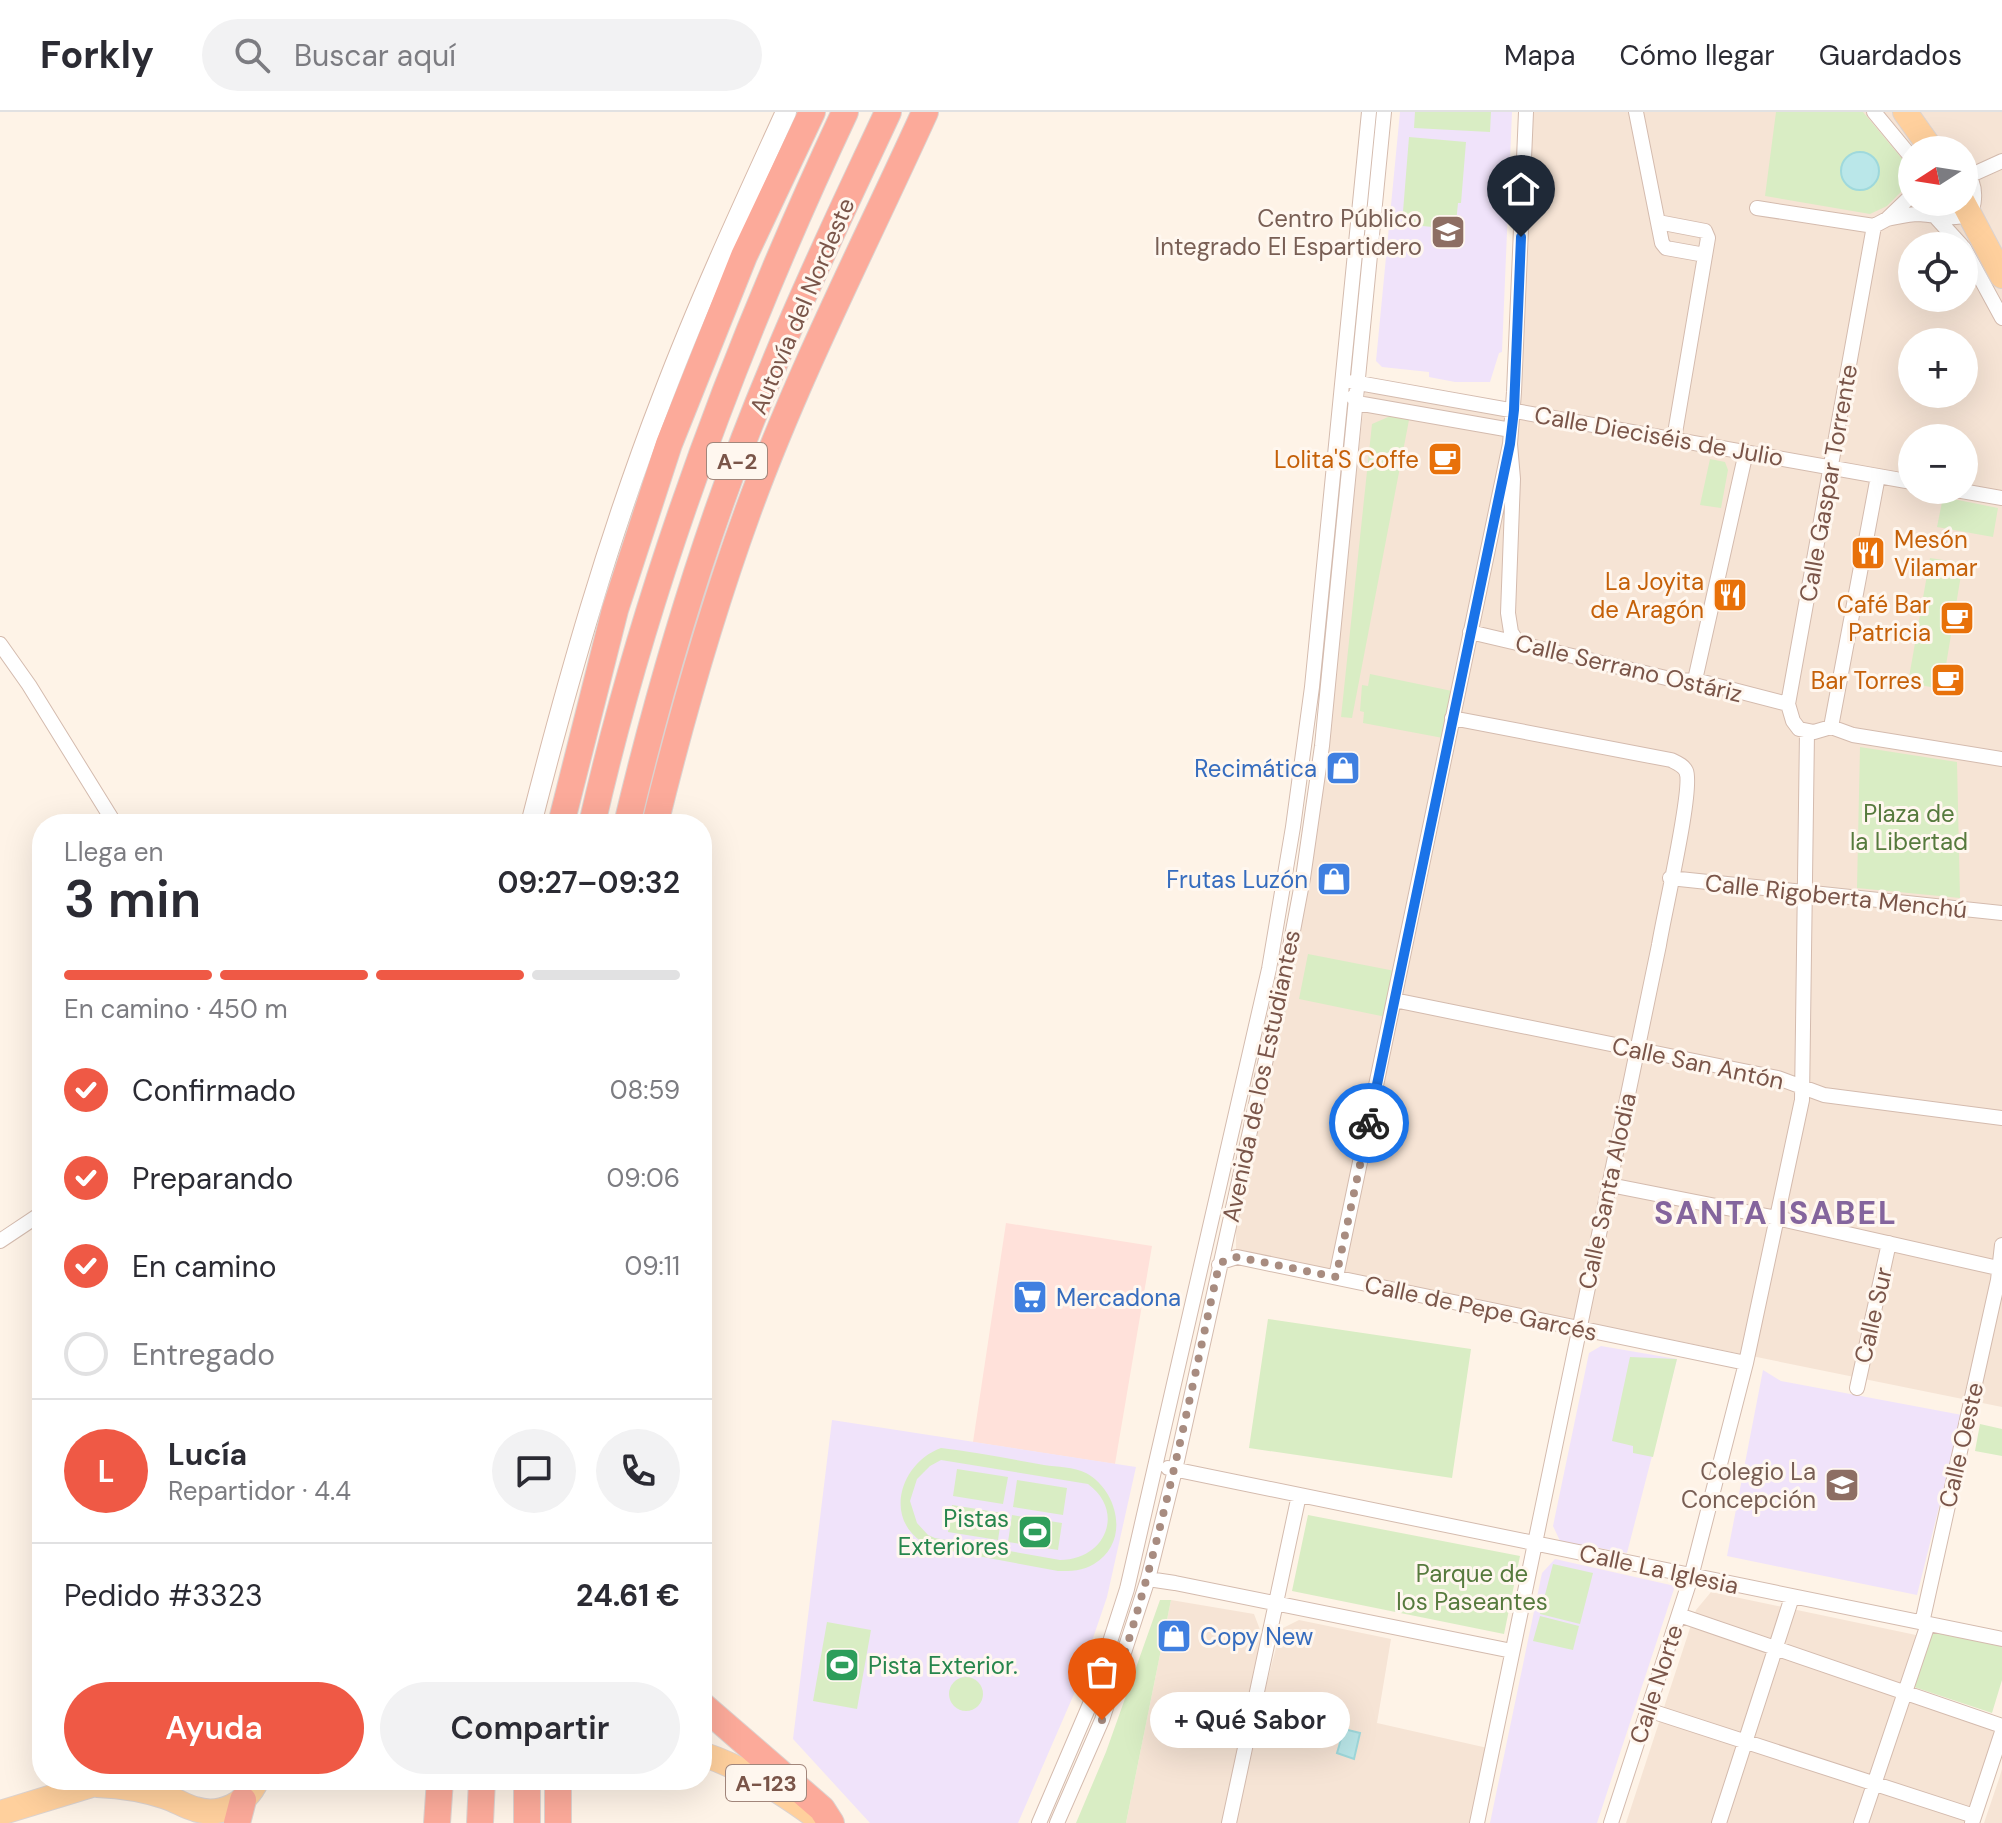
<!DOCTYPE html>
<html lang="es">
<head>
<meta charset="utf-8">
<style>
	:root { --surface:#fff; --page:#f2f2f3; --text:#2b2b33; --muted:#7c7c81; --line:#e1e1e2; --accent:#ef5945 }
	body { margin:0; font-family:"DM Sans",sans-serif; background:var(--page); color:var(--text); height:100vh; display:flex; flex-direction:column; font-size:30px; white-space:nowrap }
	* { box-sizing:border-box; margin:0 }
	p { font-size:26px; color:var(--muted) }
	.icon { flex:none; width:44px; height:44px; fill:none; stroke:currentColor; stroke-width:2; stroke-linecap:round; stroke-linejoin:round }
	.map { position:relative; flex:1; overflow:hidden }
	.details { position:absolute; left:32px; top:702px; width:680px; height:976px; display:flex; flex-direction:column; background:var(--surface); border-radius:32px; box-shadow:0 8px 32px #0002 }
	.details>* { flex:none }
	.needle { width:52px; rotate:258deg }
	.buttons { position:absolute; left:1898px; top:24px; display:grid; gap:16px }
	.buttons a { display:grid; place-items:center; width:80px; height:80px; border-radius:50%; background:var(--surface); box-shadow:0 8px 32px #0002; font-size:40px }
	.pin { position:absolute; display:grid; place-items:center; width:68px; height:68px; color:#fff; margin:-82px -34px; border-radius:50% 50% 50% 0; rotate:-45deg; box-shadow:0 0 8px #0007 }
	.pin .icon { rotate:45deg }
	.courier { position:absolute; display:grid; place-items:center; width:80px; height:80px; margin:-40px; border:6px solid #1a73e8; border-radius:50%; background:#fff; color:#222; box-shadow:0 2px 10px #0007 }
	.bubble { position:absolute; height:56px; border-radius:28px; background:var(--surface); box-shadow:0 8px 32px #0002; font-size:26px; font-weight:600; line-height:56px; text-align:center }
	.summary em { font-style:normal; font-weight:600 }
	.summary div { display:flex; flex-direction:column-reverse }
	.summary { display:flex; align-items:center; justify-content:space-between; height:136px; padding:0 32px }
	h1 { font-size:52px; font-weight:600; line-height:60px }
	.bar { display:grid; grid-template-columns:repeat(4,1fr); gap:12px 8px; align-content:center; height:96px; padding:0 32px }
	.bar i { height:10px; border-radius:6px; background:var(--line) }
	.bar .current { background:var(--accent) }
	.bar p { grid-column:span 4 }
	.line { display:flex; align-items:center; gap:20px; padding:0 32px; border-top:2px solid var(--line) }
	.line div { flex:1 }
	.round { display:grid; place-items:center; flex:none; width:84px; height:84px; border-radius:42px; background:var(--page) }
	ol { padding:0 32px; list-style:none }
	li { display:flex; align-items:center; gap:24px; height:88px }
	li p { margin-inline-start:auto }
	li .icon { padding:8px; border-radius:50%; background:var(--accent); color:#fff; stroke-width:4 }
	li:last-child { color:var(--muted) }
	li i { width:44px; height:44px; border:4px solid var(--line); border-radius:50% }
	.primary-button { display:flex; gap:16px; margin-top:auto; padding:16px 32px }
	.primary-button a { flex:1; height:92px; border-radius:48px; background:var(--accent); color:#fff; font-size:32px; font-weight:600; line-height:92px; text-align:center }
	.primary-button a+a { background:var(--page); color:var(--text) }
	header { display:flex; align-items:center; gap:48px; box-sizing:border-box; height:112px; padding:0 40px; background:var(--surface); border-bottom:2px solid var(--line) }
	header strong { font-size:38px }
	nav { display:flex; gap:44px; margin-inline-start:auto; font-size:28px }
	.search { width:560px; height:72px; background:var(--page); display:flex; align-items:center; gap:20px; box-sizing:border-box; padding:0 28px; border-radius:44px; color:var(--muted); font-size:30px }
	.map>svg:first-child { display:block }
	.residential { fill:#f6e4d5; fill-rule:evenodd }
	.commercial { fill:#ffe1da }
	.education { fill:#f0e3fa }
	.green { fill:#d9edc4; fill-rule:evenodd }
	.water { fill:#bae7e9; stroke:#9fd9dc; stroke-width:2 }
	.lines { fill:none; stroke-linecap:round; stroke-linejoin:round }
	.street-casing { stroke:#d4bbae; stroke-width:16 }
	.secondary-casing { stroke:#d7baab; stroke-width:22 }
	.primary-casing { stroke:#dcd3d0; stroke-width:26 }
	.highway-casing { stroke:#dcd3d0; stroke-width:28 }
	.street { stroke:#fff; stroke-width:14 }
	.secondary { stroke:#fff; stroke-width:20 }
	.primary { stroke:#ffd09d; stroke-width:24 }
	.highway { stroke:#fcaa9a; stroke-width:26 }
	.done { stroke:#a88c80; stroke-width:8; stroke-dasharray:0 14.4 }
	.route { stroke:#1a73e8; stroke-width:10 }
	.labels { text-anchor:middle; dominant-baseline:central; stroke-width:6; stroke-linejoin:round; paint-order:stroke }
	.shield { fill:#fff7ef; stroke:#a2867b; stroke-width:2 }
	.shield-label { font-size:22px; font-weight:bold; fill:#7a5549 }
	.education-label { font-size:24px; fill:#785e54; stroke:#fff7ef; text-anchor:end }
	.street-label { font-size:24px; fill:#7a5549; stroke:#fff7ef }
	.food-label { font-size:24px; fill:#c56008; stroke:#fff7ef; text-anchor:end }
	.shop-label { font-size:24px; fill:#366cbe; stroke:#fff7ef; text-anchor:end }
	.park-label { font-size:24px; fill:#567a3d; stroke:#fff7ef }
	.leisure-label { font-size:24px; fill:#27864d; stroke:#fff7ef; text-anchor:end }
	.district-label { font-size:32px; font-weight:bold; letter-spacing:2px; fill:#84659d; stroke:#fff7ef }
</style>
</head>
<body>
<header>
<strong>Forkly</strong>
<div class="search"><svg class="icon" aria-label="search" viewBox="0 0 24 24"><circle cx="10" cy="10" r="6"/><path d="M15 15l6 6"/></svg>Buscar aquí</div>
<nav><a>Mapa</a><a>Cómo llegar</a><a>Guardados</a></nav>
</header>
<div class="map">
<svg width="2002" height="1711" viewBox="0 0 2002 1711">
	<rect width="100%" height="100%" fill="#fef3e7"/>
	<!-- residential -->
	<path class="residential" d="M 1524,0 L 2002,0 L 2002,1295 L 1236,1139 L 1236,1112 L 1330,601 L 1365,281 L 1510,292 ZM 1912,38 L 1964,38 L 1964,90 L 1912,90 ZM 1912,134 L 1964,134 L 1964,186 L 1912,186 ZM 1912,230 L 1964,230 L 1964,282 L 1912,282 ZM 1912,326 L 1964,326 L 1964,378 L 1912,378 Z
		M 1711,1480 L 1916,1523 L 1906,1581 L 2002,1614 L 1970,1711 L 1626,1711 L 1696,1498 Z
		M 1171,1488 L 1254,1502 L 1267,1536 L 1229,1711 L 1126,1711 Z
		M 1299,1508 L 1391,1527 L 1377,1611 L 1492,1637 L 1475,1711 L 1230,1711 L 1281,1517 Z
		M 2002,1657 L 2002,1711 L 1984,1711 L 1999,1667 Z"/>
	<!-- commercial -->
	<path class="commercial" d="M 1006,1111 L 1152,1134 L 1115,1352 L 973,1330 Z"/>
	<!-- education -->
	<path class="education" d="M 1400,0 L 1512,0 L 1502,240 L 1499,241 L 1490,270 L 1455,270 L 1429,265 L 1429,260 L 1382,255 L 1376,249 Z
		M 1601,1234 L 1677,1247 L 1627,1441 L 1560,1429 L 1553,1414 L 1589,1241 Z
		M 1763,1258 L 1781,1269 L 1962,1303 L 1917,1483 L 1727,1444 Z
		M 832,1308 L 1136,1355 L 1107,1485 L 1074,1582 L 1018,1711 L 870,1711 L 793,1627 Z
		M 1555,1447 L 1675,1474 L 1597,1711 L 1490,1711 L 1542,1461 Z"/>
	<!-- green -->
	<path class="green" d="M 1415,0 L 1491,0 L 1490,20 L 1414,16 Z
		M 1776,0 L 1863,0 L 1904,49 L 1909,62 L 1904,77 L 1887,94 L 1870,102 L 1765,84 Z
		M 1409,25 L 1466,30 L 1461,91 L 1458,91 L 1456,111 L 1454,112 L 1453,117 L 1402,112 Z
		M 1402,299 L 1409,308 L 1352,606 L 1341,605 L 1372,312 Z
		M 1710,347 L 1725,350 L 1728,358 L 1721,396 L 1700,393 Z
		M 1943,385 L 1998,396 L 1993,425 L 1937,415 Z
		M 1930,446 L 1963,451 L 1942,577 L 1908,571 Z
		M 1370,562 L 1452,579 L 1443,626 L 1363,611 L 1364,600 L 1360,599 L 1362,573 L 1368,574 Z
		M 1860,635 L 1957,650 L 1960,786 L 1857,776 Z
		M 1308,842 L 1395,859 L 1386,905 L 1299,887 Z
		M 1268,1207 L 1471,1237 L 1452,1366 L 1249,1336 Z
		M 1630,1245 L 1677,1247 L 1653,1345 L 1633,1341 L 1633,1334 L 1612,1329 Z
		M 1980,1312 L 2002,1317 L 2002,1344 L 1975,1339 Z
		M 941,1336 C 975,1340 1010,1347 1044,1353 C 1057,1355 1074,1355 1086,1361 C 1119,1379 1130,1431 1094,1452 C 1083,1459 1071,1459 1058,1459 L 940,1437 C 935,1434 927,1433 922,1430 C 883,1404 902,1350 941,1336 ZM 941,1348 L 1088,1372 C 1126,1400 1105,1448 1060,1448 L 935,1426 L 928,1423 L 917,1411 L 910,1389 L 917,1367 L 930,1354 Z
		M 957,1357 L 1008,1365 L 1003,1392 L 953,1384 Z
		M 1017,1368 L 1067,1376 L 1063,1403 L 1013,1395 Z
		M 952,1393 L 1002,1401 L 998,1428 L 948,1420 Z
		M 1012,1403 L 1062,1411 L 1058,1438 L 1008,1430 Z
		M 1308,1403 L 1520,1444 L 1504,1522 L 1292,1479 Z
		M 1553,1452 L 1593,1461 L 1580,1512 L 1540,1502 Z
		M 1160,1488 L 1171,1488 L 1126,1711 L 1076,1711 L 1106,1640 Z
		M 1540,1504 L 1579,1514 L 1573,1538 L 1533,1529 Z
		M 827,1510 L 871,1518 L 857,1597 L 813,1589 Z
		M 1933,1519 L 2002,1532 L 2002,1568 L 1992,1601 L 1914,1575 Z
		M949 1582a17 17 0 1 1 34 0a17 17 0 1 1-34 0Z"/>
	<!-- water -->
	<path class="water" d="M1841 59a19 19 0 1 1 38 0a19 19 0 1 1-38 0Z
		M 1344,1617 L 1360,1621 L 1354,1647 L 1337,1641 Z"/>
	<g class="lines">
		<!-- street casing -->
		<g class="street-casing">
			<path id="street" d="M 1636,0 L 1662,131 L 1666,136 L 1705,143
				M 1874,0 L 1912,46
				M 1969,64 L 2002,49
				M 1922,90 L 1962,134
				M 1757,96 L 1874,114 L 1887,107 L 1912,83
				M 1887,107 C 1898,105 1908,102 1919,102 C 1937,103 1973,115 1974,87 C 1975,76 1971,65 1964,57
				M 1658,110 L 1705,119 L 1708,126 L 1674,327
				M 1964,136 L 2002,206
				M 1353,270 L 1912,370
				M 1353,285 L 1357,291 L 1511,318
				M 1956,378 L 2002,386
				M 1470,520 L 1679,569 L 1695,568 L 1788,592
				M 1518,531 L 1511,520 L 1508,501 L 1513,367 L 1510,332 L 1514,280 L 1526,0
				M 0,532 L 29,573 L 115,712
				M 1695,568 L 1746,340
				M 1452,606 L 1671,648 C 1677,651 1683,653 1686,659 C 1694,675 1663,806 1659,833 L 1477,1711
				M 1831,615 L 1814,620 L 1799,617 L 1793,609 L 1788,592 L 1874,114
				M 1831,615 L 1878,364
				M 1831,615 L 1853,623 L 2002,647
				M 1670,766 L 2002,801
				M 1394,888 L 1778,966 L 1824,983 L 2002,1006
				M 1610,1073 L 1777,1106 L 2002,1157
				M 0,1129 L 42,1101
				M 1219,1153 L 1224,1149 L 1237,1145 L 1746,1251
				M 1336,1165 L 1510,332
				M 1857,1276 L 1889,1131
				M 1168,1356 L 2002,1527
				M 1148,1467 L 1175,1471 L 1512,1539
				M 1679,1503 L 2002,1614
				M 1922,1511 L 1998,1168 L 2002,1133
				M 1648,1598 L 1974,1704
				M 1039,1711 L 1090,1592 L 1127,1477 L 1269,857 L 1293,715 L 1312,575 L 1369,0
				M 1057,1711 L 1102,1608 L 1148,1467 L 1175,1358 L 1285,861 L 1303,766 L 1322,634 L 1384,0
				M 1229,1711 L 1299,1383
				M 1611,1711 L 1691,1465 L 1746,1251 L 1802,988 L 1807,620
				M 1719,1711 L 1792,1485
				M 1861,1711 L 1928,1512
				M 1972,1711 L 2002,1620"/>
		</g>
		<!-- secondary casing -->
		<g class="secondary-casing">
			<path id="secondary" d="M 531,712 C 568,567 609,423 663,284 C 700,187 743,94 786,0"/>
		</g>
		<!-- primary casing -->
		<g class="primary-casing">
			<path id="primary" d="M 1905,0 L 1932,38
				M 1963,90 L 2002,164
				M 702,1642 C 744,1656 780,1679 816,1705
				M 97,1673 C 120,1674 143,1677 166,1685 C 176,1688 184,1694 195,1697 C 220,1705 247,1692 257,1668
				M 0,1701 L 108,1668"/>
		</g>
		<!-- highway casing -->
		<g class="highway-casing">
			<path id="highway" d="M 561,712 L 615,498 L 669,332 L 744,144 L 812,0
				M 592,712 C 648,466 738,228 845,0
				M 627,712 C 664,557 711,402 773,255 C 808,168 849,84 888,0
				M 655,712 C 681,606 711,501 748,399 C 798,262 865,132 925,0
				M 702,1593 L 822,1697 L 831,1711
				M 237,1711 L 243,1688
				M 437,1711 L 440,1668
				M 480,1711 L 482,1668
				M 527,1711 L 527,1668
				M 558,1711 L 558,1668"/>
		</g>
		<!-- street -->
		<use href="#street" class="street"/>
		<!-- secondary -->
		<use href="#secondary" class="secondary"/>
		<!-- primary -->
		<use href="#primary" class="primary"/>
		<!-- highway -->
		<use href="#highway" class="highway"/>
	</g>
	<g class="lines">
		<!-- done -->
		<path class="done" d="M 1102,1608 C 1156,1460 1185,1306 1219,1153 L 1224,1149 L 1237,1145 L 1336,1165 L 1369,1011"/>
		<!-- route -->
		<path class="route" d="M 1369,1011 L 1510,332 L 1514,298 L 1521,125"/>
	</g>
	<!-- icons -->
	<defs>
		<g id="school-square" transform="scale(1.8)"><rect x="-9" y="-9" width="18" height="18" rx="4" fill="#8d6e63" stroke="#fff7ef"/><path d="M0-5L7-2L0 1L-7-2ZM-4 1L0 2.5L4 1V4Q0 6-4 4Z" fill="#fff"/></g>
		<g id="cafe-square" transform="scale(1.8)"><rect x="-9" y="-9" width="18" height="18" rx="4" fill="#e8710a" stroke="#fff7ef"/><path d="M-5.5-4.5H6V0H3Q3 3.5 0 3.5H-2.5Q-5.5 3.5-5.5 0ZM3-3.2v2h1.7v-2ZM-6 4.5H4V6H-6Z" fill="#fff"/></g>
		<g id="restaurant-square" transform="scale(1.8)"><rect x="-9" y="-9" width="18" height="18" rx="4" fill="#e8710a" stroke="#fff7ef"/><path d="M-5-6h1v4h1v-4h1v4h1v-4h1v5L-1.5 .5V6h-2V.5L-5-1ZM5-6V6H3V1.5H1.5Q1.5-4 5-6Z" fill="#fff"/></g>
		<g id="shop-square" transform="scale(1.8)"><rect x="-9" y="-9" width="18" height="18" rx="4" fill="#3f7fe0" stroke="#fff7ef"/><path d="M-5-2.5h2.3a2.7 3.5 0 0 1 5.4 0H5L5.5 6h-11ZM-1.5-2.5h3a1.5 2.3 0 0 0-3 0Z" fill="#fff"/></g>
		<g id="supermarket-square" transform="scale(1.8)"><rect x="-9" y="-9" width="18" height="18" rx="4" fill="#3f7fe0" stroke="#fff7ef"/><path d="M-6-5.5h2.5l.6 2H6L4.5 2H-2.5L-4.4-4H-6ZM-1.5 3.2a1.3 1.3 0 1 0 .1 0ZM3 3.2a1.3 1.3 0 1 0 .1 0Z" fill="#fff"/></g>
		<g id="stadium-square" transform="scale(1.8)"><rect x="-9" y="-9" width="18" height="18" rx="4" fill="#2e9e5b" stroke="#fff7ef"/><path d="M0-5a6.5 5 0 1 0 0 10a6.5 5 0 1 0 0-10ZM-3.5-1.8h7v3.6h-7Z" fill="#fff"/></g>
	</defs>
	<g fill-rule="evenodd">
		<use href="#school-square" x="1448" y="120"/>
		<use href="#cafe-square" x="1445" y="347"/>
		<use href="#restaurant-square" x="1868" y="441"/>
		<use href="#restaurant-square" x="1730" y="483"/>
		<use href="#cafe-square" x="1957" y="506"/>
		<use href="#cafe-square" x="1948" y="568"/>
		<use href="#shop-square" x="1343" y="656"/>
		<use href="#shop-square" x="1334" y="767"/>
		<use href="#supermarket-square" x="1030" y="1185"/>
		<use href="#school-square" x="1842" y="1373"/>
		<use href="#stadium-square" x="1035" y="1420"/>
		<use href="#shop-square" x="1174" y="1524"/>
		<use href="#stadium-square" x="842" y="1553"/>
	</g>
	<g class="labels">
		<!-- shield labels -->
		<g class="shield">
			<rect x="707" y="331" width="60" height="36" rx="6"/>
			<rect x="726" y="1653" width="80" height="36" rx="6"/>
		</g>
		<g class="shield-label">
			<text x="737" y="349">A-2</text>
			<text x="766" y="1671">A-123</text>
		</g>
		<!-- education labels -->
		<g class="education-label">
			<text x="1422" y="106">Centro Público<tspan x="1422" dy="28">Integrado El Espartidero</tspan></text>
			<text x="1816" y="1359">Colegio La<tspan x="1816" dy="28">Concepción</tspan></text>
		</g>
		<!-- street labels -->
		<g class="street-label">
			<text transform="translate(802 194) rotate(-67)">Autovía del Nordeste</text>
			<text transform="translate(1659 324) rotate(10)">Calle Dieciséis de Julio</text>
			<text transform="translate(1828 371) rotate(-80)">Calle Gaspar Torrente</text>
			<text transform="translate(1629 556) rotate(13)">Calle Serrano Ostáriz</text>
			<text transform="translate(1836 784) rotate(6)">Calle Rigoberta Menchú</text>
			<text transform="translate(1698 951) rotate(12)">Calle San Antón</text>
			<text transform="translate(1261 964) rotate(-78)">Avenida de los Estudiantes</text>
			<text transform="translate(1607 1079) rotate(-78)">Calle Santa Alodia</text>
			<text transform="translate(1481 1196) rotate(12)">Calle de Pepe Garcés</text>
			<text transform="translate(1873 1203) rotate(-77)">Calle Sur</text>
			<text transform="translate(1961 1333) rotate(-77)">Calle Oeste</text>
			<text transform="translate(1659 1457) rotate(12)">Calle La Iglesia</text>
			<text transform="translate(1656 1572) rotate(-72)">Calle Norte</text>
		</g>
		<!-- food labels -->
		<g class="food-label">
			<text x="1419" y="347">Lolita'S Coffe</text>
			<text x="1894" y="427" text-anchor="start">Mesón<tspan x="1894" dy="28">Vilamar</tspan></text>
			<text x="1704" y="469">La Joyita<tspan x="1704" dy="28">de Aragón</tspan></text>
			<text x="1931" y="492">Café Bar<tspan x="1931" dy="28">Patricia</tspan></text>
			<text x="1922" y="568">Bar Torres</text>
		</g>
		<!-- shop labels -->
		<g class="shop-label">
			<text x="1317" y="656">Recimática</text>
			<text x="1308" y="767">Frutas Luzón</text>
			<text x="1056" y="1185" text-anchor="start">Mercadona</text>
			<text x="1200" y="1524" text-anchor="start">Copy New</text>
		</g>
		<!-- park labels -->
		<g class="park-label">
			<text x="1909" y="701">Plaza de<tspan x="1909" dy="28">la Libertad</tspan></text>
			<text x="1472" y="1461">Parque de<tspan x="1472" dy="28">los Paseantes</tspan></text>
		</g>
		<!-- leisure labels -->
		<g class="leisure-label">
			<text x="1009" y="1406">Pistas<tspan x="1009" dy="28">Exteriores</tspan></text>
			<text x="868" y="1553" text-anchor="start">Pista Exterior.</text>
		</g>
		<!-- district labels -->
		<g class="district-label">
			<text x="1776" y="1101">SANTA ISABEL</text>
		</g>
	</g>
</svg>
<div class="buttons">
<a><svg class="needle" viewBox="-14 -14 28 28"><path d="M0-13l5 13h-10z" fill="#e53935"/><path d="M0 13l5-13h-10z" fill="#7c7c81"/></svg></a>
<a><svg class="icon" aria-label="locate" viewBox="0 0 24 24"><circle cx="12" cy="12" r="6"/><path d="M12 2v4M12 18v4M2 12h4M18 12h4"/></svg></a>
<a>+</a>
<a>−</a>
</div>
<div class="pin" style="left:1102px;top:1608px;background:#ea580c"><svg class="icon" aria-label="bag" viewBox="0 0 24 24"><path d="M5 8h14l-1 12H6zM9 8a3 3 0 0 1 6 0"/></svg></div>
<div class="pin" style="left:1521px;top:125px;background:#1f2937"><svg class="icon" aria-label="home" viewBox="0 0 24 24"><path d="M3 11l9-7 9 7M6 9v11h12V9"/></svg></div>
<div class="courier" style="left:1369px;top:1011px"><svg class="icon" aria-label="bike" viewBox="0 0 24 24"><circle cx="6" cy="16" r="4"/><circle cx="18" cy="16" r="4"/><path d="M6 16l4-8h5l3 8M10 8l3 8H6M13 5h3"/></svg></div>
<div class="bubble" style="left:1150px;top:1580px;width:200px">+ Qué Sabor</div>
<section class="details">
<div class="summary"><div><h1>3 min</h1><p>Llega en</p></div><em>09:27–09:32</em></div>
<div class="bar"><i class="current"></i><i class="current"></i><i class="current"></i><i></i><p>En camino · 450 m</p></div>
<ol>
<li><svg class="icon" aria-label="check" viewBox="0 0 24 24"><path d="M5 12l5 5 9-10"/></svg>Confirmado<p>08:59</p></li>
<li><svg class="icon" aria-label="check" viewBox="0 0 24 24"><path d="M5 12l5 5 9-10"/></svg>Preparando<p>09:06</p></li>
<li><svg class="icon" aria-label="check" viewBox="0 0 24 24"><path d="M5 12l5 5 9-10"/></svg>En camino<p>09:11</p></li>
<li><i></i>Entregado</li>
</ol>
<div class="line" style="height:144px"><b class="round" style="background:var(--accent);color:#fff">L</b><div><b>Lucía</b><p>Repartidor · 4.4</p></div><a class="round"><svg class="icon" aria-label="chat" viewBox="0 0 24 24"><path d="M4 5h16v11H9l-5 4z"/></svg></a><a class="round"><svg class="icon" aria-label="phone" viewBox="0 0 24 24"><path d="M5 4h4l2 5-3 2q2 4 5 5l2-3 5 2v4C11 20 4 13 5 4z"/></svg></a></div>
<div class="line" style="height:104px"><div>Pedido #3323</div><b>24.61 €</b></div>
<div class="primary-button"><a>Ayuda</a><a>Compartir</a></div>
</section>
</div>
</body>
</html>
